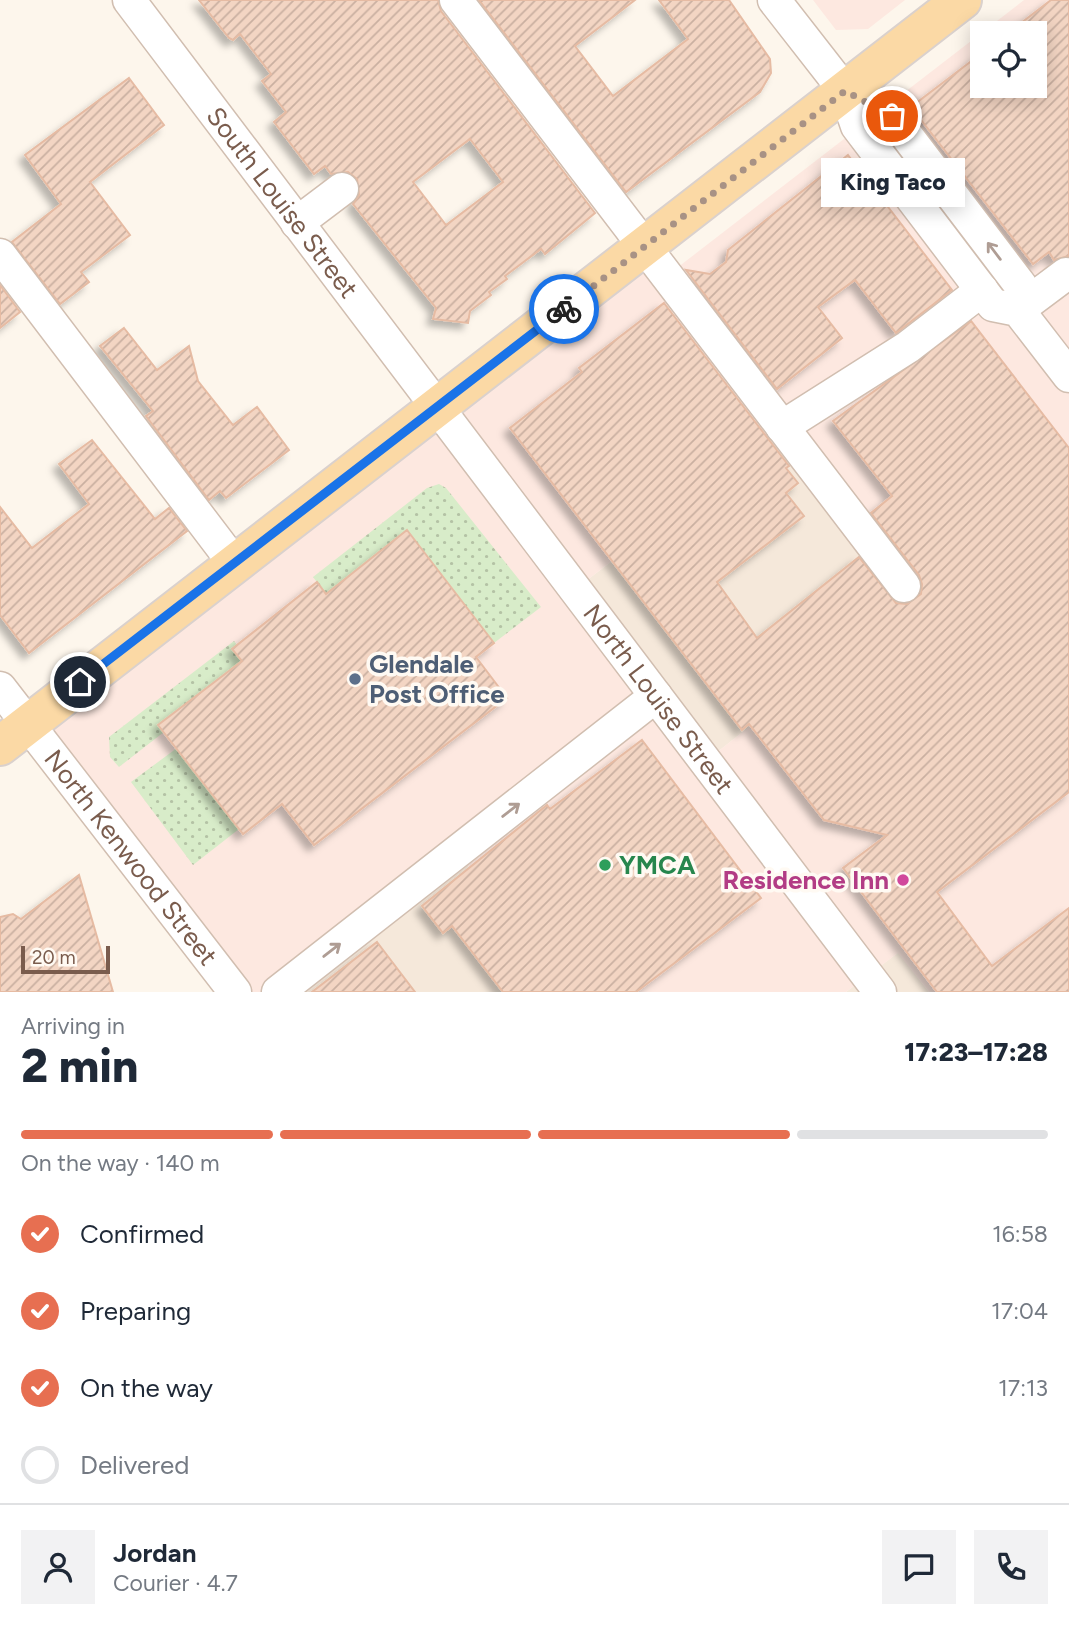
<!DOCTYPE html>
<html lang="en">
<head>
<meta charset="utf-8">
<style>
	:root { --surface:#fff; --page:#f2f2f3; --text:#1f2937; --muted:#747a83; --line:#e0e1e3; --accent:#e76f51 }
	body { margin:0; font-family:Figtree,sans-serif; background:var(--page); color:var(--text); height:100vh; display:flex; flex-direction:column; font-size:26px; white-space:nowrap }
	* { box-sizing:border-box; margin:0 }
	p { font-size:23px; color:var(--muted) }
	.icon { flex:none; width:38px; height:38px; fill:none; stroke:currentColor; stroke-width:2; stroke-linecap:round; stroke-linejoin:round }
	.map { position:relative; height:992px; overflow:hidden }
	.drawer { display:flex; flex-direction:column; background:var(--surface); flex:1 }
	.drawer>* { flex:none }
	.buttons { position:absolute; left:970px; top:21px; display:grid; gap:14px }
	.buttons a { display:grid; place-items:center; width:77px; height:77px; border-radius:0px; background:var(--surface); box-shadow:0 4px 18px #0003; font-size:35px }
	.scale { position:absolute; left:21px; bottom:18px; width:89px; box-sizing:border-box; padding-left:7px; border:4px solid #7a5c4d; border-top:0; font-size:19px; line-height:24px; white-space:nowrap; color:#7a5c4d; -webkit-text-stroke:5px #fffaf3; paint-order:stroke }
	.pin { position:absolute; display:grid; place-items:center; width:60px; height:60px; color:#fff; margin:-30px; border:4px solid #fff; border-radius:50%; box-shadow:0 2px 7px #0007 }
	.courier { position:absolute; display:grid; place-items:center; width:70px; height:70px; margin:-35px; border:5px solid #1a73e8; border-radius:50%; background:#fff; color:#222; box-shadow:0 2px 9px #0007 }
	.bubble { position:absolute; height:49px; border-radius:0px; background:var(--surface); box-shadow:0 4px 18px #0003; font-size:23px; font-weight:800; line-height:49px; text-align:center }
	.headline em { font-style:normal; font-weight:800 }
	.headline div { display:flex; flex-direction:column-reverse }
	.headline { display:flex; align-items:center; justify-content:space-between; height:119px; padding:0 21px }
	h1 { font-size:46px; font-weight:800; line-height:52px }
	.bar { display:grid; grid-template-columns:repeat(4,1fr); gap:10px 7px; align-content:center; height:84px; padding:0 21px }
	.bar i { height:9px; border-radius:5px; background:var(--line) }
	.bar .selected { background:var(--accent) }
	.bar p { grid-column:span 4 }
	.line { display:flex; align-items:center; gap:18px; padding:0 21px; border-top:2px solid var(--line) }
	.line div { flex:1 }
	.round { display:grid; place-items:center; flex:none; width:74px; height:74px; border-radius:0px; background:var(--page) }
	ol { padding:0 21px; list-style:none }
	li { display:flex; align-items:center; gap:21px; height:77px }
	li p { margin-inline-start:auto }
	li .icon { padding:7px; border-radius:50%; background:var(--accent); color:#fff; stroke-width:4 }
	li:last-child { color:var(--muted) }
	li i { width:38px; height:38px; border:4px solid var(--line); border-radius:50% }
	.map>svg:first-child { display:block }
	.residential { fill:#f5e8da }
	.commercial { fill:#fde8e0; fill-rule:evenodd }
	.grass { fill:url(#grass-dots) }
	.building { fill:url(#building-hatch); stroke:#e6bba3; stroke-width:2; fill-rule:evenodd; filter:url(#shadow) }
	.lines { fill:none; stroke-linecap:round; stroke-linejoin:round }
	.minor-casing { stroke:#d1beb0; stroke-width:35 }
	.major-casing { stroke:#dad1cd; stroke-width:42 }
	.minor { stroke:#fff; stroke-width:32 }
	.major { stroke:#fbd9a5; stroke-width:38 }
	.oneway { stroke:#af9d94 }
	.done { stroke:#a89285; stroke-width:7; stroke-dasharray:0 12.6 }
	.route { stroke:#1a73e8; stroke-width:9 }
	.service-dot { fill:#5c6f8a; stroke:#fffaf3; stroke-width:2.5 }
	.leisure-dot { fill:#2e9e5b; stroke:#fffaf3; stroke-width:2.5 }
	.hotel-dot { fill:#d1479c; stroke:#fffaf3; stroke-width:2.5 }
	.labels { text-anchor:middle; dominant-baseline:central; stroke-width:7; stroke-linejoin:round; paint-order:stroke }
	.street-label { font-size:26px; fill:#7a5c4d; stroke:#fffaf3 }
	.service-label { font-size:26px; font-weight:bold; fill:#4e5e75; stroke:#fffaf3; text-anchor:start }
	.leisure-label { font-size:26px; font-weight:bold; fill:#27864d; stroke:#fffaf3; text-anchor:start }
	.hotel-label { font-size:26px; font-weight:bold; fill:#b23c85; stroke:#fffaf3; text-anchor:end }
</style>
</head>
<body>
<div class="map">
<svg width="1069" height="992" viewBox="0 0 1069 992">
	<defs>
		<pattern id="grass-dots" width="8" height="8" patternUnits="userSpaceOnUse" patternTransform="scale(1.75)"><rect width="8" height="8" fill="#d8ecc9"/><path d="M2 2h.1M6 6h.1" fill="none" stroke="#b4c2a5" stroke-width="1.8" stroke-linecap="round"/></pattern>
		<pattern id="building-hatch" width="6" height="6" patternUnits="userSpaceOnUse" patternTransform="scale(1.75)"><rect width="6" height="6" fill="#f3d5c3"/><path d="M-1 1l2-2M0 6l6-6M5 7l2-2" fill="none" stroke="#cab0a1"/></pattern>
		<filter id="shadow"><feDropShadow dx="-6" dy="6" stdDeviation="3.5" flood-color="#0004"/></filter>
	</defs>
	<rect width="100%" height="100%" fill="#fdf6ec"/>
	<!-- residential -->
	<path class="residential" d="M 789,426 L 918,594 L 711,757 L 578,587 Z
		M 459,854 L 563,992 L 278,992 Z
		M 899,952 L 929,992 L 846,992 Z"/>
	<!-- commercial -->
	<path class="commercial" d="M 813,0 L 905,0 L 868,29 L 836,30 Z
		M 1024,0 L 1069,0 L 1069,992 L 929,992 L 898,953 L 846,992 L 563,992 L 459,854 L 278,992 L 217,992 L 33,723 L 653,246 L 673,271 ZM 982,33 L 1034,33 L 1034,86 L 982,86 ZM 789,426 L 917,594 L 711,757 L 578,587 Z"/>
	<!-- grass -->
	<path class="grass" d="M 439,484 L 446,488 L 541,607 L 494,643 L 407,530 L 326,594 L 313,577 L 427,488 Z
		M 234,641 L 237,645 L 232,649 L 241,661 L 159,724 L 164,732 L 119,767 L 110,757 L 109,737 Z
		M 177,748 L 239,829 L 193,865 L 131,782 Z"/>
	<!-- building -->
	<path class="building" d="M 199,0 L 438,0 L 441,11 L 595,213 L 545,254 L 541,249 L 505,276 L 507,279 L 489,292 L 491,295 L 470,311 L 468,323 L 433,319 L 436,308 L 353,204 L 359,195 L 357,179 L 348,172 L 331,174 L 325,166 L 314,174 L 274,122 L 286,112 L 262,81 L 271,74 L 240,34 L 233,40 L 229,38 ZM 470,139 L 503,182 L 446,225 L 413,182 Z
		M 479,0 L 635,0 L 575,46 L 613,96 L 688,39 L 659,0 L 729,0 L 770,59 L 771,73 L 760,92 L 626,192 Z
		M 1051,0 L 1069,0 L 1069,256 L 1054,260 L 1049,252 L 1033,264 L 911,107 L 982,53 L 982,86 L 1034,86 L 1034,33 L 1008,33 Z
		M 129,78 L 164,125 L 90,182 L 130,235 L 81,272 L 89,282 L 60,304 L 12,242 L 61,204 L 25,155 Z
		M 848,155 L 952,290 L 896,333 L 855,280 L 818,307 L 842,338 L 777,389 L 686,270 L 710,274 L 726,262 L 728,250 Z
		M 0,285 L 20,312 L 0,328 Z
		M 664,303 L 789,466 L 786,468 L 798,483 L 786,493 L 804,516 L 717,582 L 757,638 L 859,557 L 896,603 L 907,604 L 921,594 L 922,584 L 919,575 L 871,513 L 892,496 L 833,421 L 971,321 L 1069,448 L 1069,792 L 937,892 L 992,966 L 1069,908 L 1069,992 L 937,992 L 843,868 L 887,835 L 824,820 L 749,724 L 742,730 L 510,428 L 582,372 L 579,368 Z
		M 124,328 L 157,370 L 189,346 L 198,381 L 233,425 L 257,407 L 289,450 L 226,498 L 220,491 L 209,500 L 146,416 L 153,411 L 100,346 Z
		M 92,440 L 155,519 L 169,508 L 187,531 L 29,653 L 0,615 L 0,507 L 32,548 L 89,504 L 59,464 Z
		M 407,530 L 494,643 L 476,657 L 507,698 L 314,845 L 282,804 L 243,834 L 158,725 L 242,661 L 232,649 L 317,582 L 326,594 Z
		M 642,740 L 761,898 L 636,992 L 503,992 L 452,926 L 443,933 L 422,906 L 547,805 L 550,809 Z
		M 79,875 L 113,992 L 0,992 L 0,917 L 13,914 L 21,919 Z
		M 377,942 L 415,992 L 312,992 Z"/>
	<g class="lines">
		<!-- minor casing -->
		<g class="minor-casing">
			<g id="minor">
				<path id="s1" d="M 129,0 L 880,992"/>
				<path d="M 456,0 L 904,586"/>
				<path d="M 774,0 L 845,91 L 857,126 L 993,305 L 1018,310 L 1069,376"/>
				<path d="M 845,91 L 888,111 L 1021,286 L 1018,310"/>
				<path d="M 297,223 L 342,189"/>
				<path d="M 0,255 L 234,563"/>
				<path d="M 1018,310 L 1066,274"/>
				<path d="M 782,427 L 908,347 L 982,290"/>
				<path id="s2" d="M 0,688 L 235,992"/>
				<path d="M 278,992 L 656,696"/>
			</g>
		</g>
		<!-- major casing -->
		<g class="major-casing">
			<path id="major" d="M 0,746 L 962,0"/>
		</g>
		<!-- minor -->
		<use href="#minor" class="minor"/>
		<!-- major -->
		<use href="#major" class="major"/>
	</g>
	<!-- one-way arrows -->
	<defs><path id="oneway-shaft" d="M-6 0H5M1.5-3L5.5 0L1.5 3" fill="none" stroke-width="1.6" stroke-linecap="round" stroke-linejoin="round" transform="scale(1.75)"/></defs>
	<g class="oneway">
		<use href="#oneway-shaft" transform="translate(994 251) rotate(-127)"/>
		<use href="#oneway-shaft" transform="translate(511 810) rotate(-38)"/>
		<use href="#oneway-shaft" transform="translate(332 950) rotate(-38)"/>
	</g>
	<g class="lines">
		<!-- done -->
		<path class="done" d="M 564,309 L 845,91 L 892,116"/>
		<!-- route -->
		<path class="route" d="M 80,682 L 564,309"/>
	</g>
	<!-- markers -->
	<circle class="service-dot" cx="355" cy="679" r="7"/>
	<circle class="leisure-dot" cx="605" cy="865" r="7"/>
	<circle class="hotel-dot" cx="903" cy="880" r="7"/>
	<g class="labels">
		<!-- street labels -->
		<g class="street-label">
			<text stroke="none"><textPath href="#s1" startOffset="254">South Louise Street</textPath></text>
			<text stroke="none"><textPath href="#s1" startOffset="877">North Louise Street</textPath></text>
			<text stroke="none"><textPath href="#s2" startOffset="214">North Kenwood Street</textPath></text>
		</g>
		<!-- service labels -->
		<g class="service-label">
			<text x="369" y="664">Glendale<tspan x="369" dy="30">Post Office</tspan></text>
		</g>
		<!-- leisure labels -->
		<g class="leisure-label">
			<text x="619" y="865">YMCA</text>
		</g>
		<!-- hotel labels -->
		<g class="hotel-label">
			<text x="889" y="880">Residence Inn</text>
		</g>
	</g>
</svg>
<div class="buttons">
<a><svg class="icon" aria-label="locate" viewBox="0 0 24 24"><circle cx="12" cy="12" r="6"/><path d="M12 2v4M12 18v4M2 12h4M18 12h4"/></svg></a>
</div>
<div class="scale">20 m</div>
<div class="pin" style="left:892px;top:116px;background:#ea580c"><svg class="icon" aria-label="bag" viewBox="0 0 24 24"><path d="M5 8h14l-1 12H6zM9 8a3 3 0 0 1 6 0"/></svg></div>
<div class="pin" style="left:80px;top:682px;background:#1f2937"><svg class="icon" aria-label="home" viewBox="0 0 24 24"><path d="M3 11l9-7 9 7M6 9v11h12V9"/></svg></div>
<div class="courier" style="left:564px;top:309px"><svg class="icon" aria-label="bike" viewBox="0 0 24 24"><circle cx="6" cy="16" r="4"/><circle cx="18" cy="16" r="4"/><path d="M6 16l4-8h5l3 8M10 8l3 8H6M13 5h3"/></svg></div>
<div class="bubble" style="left:821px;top:158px;width:144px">King Taco</div>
</div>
<section class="drawer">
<div class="headline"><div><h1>2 min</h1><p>Arriving in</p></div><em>17:23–17:28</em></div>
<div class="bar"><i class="selected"></i><i class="selected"></i><i class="selected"></i><i></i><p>On the way · 140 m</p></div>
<ol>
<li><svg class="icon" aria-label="check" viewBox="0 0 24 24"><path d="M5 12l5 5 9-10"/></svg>Confirmed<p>16:58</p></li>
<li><svg class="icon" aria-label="check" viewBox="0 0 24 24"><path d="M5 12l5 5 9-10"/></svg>Preparing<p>17:04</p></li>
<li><svg class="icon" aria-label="check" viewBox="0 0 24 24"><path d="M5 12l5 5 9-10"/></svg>On the way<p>17:13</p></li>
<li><i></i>Delivered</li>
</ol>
<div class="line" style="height:126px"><a class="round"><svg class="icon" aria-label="person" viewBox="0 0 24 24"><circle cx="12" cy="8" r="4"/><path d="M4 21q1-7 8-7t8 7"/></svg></a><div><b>Jordan</b><p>Courier · 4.7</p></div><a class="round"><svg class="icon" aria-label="chat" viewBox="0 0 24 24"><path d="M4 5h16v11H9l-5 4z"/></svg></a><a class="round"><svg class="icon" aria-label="phone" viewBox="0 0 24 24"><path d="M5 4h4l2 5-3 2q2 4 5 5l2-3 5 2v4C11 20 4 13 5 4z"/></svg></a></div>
</section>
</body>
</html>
